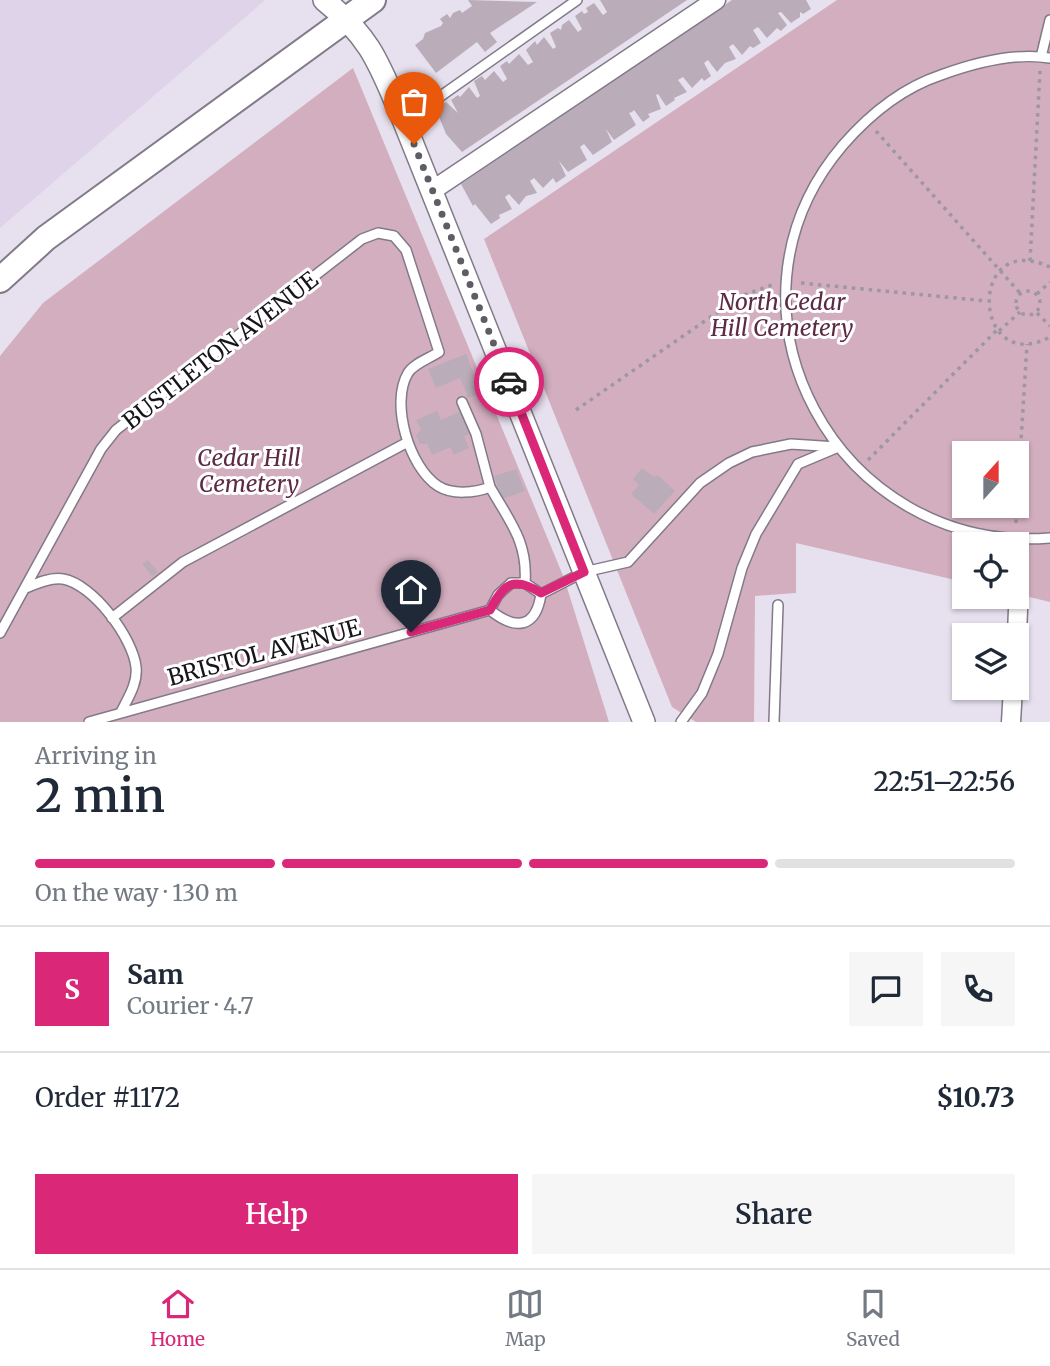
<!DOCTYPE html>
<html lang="en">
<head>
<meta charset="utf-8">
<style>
	:root { --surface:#fff; --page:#f6f6f7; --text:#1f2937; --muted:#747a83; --line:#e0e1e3; --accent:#db2777 }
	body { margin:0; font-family:Merriweather,serif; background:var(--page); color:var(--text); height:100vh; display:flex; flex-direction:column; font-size:26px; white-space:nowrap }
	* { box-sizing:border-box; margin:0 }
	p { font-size:23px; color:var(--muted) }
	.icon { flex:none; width:38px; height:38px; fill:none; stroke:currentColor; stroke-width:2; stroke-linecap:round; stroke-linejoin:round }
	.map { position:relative; height:722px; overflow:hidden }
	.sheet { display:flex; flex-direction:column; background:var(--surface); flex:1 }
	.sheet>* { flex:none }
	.needle { width:46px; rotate:21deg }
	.buttons { position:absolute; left:952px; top:441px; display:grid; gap:14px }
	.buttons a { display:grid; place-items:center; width:77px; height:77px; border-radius:0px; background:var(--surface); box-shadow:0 2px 5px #0004; font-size:35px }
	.pin { position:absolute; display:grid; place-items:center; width:60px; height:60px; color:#fff; margin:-72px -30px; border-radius:50% 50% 50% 0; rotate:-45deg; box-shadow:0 0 7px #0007 }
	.pin .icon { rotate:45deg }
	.courier { position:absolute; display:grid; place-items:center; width:70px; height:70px; margin:-35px; border:5px solid #db2777; border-radius:50%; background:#fff; color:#222; box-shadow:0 2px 9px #0007 }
	.overview em { font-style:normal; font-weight:600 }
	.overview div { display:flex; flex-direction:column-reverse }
	.overview { display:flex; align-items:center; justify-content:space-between; height:119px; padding:0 35px }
	h1 { font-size:46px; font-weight:600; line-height:52px }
	.bar { display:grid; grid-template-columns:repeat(4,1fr); gap:10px 7px; align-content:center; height:84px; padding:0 35px }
	.bar i { height:9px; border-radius:5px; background:var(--line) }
	.bar .active { background:var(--accent) }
	.bar p { grid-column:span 4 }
	.line { display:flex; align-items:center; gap:18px; padding:0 35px; border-top:2px solid var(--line) }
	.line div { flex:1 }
	.round { display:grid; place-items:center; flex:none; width:74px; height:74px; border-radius:0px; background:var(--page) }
	.cta { display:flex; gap:14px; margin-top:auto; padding:14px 35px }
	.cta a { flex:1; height:80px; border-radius:0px; background:var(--accent); color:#fff; font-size:28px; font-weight:600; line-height:80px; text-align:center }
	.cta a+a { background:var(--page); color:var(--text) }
	.tabs { display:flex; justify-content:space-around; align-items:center; height:98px; border-top:2px solid var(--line); background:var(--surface); font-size:19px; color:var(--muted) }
	.tabs a { display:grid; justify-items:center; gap:4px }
	.tabs .active { color:var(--accent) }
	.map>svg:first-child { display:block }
	.built { fill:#ded3e9 }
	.green { fill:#d3aebe; fill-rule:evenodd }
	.building { fill:#baadb9 }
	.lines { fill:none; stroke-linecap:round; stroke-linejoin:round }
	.service-casing { stroke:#817a88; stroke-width:12 }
	.minor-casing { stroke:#817a88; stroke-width:21 }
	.tertiary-casing { stroke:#817a88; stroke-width:24 }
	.secondary-casing { stroke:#817a88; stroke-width:28 }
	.path { stroke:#9c97a2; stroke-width:3.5; stroke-dasharray:3.5 5; stroke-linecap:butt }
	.service { stroke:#fff; stroke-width:9 }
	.minor { stroke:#fff; stroke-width:18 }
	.tertiary { stroke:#fff; stroke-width:21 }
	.secondary { stroke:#fff; stroke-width:24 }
	.done { stroke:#605c65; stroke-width:7; stroke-dasharray:0 12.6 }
	.route { stroke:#db2777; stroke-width:9 }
	.labels { text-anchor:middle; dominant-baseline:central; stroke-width:6; stroke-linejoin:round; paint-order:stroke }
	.park-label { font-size:23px; font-style:italic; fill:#5c2a43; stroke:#fff }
	.street-label { font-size:23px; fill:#17151a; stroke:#fff }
</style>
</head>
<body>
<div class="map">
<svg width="1050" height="722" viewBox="0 0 1050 722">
	<rect width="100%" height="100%" fill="#e7e0ef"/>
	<!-- built -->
	<path class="built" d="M 0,0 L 263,0 L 264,1 L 0,228 Z"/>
	<!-- green -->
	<path class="green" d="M 837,0 L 1050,0 L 1050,602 L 1017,594 L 1017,544 L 964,544 L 964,582 L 796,543 L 796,593 L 755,596 L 754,722 L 696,722 L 672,707 L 484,239 ZM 964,453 L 1017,453 L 1017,506 L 964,506 Z
		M 353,68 L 564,578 L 609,722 L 0,722 L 0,356 L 43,303 Z"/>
	<!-- building -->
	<path class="building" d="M 468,0 L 537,2 L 490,33 L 497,42 L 485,52 L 477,42 L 436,73 L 415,45 L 423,39 L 425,33 L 441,26 L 443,23 L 440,19 L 447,14 L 450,18 L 453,13 L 460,10 L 462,13 L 472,6 Z
		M 600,0 L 687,0 L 462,152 L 446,134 L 436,109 L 446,102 L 458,113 L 451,100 L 458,95 L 460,97 L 469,87 L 477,98 L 480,96 L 474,81 L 482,76 L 485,80 L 494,71 L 503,82 L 507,79 L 500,66 L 507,61 L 509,64 L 519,54 L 528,65 L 533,62 L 526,50 L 535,41 L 537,45 L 544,37 L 553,49 L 556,47 L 550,33 L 558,28 L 561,30 L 562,25 L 569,20 L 578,32 L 582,29 L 575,16 L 582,11 L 584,14 L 588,12 L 586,8 L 594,3 L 603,15 L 607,12 Z
		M 732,0 L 806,0 L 811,9 L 803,14 L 800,12 L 800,17 L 791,23 L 781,12 L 778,13 L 787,25 L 781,31 L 777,28 L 767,38 L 758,27 L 753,30 L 761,43 L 753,48 L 750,46 L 742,55 L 733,44 L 729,47 L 736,59 L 725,63 L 717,72 L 708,60 L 704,63 L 711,76 L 704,81 L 702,78 L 692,88 L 683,77 L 678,80 L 687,92 L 674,98 L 675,100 L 666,106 L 658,94 L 656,95 L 661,109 L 648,114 L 650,117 L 643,122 L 634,110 L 632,112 L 629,113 L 636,125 L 614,140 L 606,129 L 612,142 L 593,155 L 584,144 L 580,147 L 587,160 L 568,172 L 559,161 L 566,176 L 556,183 L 553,178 L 543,188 L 534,178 L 530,181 L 537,193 L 526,196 L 519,205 L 509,194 L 505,197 L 512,209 L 499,215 L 500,218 L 491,224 L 475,204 L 473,206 L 461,184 Z
		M 466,354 L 481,393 L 468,398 L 460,378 L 436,388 L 428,369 Z
		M 437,411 L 441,420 L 461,411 L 471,433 L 464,436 L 469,448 L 454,455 L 450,447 L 432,455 L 427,444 L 420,444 L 416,435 L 421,430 L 416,420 Z
		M 642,468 L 654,477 L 658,475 L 675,491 L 654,514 L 631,494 L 639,485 L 633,479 Z
		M 516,469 L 525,491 L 502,499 L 494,476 Z
		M 148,560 L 158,572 L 152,576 L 142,564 Z"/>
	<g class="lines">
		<!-- service casing -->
		<g class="service-casing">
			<path id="service" d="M 1041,57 L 1050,20
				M 1050,58 C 1014,52 974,63 941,75 C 902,88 870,114 843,145 C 703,309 838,555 1050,538
				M 404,122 L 577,0
				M 462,402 L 476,434 L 490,487
				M 511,583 L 525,583 L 541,594 C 536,628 516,631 490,610 L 498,595 Z
				M 26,588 C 37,583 51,577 63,579 C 93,584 133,638 136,667 C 138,683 128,698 121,712
				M 541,594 L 584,572 L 628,562 L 700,483 L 729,463 L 752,452 L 791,444 L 837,447
				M 112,618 L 183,562 L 406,443
				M 0,633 L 101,449 L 116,430 L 362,239 L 378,233 L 394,236 L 406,250 L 439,352 C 430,358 413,364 408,373 C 390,403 409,467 438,486 C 452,495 475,493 490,487 C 510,522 528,542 525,583
				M 89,722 L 490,610
				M 681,722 L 702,693 L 718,654 L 742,568 L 756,534 L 798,464 L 836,448
				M 774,722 L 778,605"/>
		</g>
		<!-- minor casing -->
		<g class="minor-casing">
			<path id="minor" d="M 433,190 L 716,0
				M 1017,635 L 1018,609
				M 1011,722 L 1013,688"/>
		</g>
		<!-- tertiary casing -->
		<g class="tertiary-casing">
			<path id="tertiary" d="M 324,0 C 373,39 380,67 404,122 L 644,722"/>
		</g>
		<!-- secondary casing -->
		<g class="secondary-casing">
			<path id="secondary" d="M 0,280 L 46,238 L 373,0"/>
		</g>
		<!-- path -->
		<path class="path" d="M 876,131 L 1020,293
			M 1030,261 L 1040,71
			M 1050,267 C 966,228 972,378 1050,337
			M 801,283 L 987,301
			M1016 303a12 12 0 1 1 24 0a12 12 0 1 1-24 0Z
			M 1037,294 L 1050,282
			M 1037,313 L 1050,326
			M 999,331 L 1020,312
			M 576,410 L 741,296 L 772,285
			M 868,460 L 997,330
			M 1016,523 L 1027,344"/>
		<!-- service -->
		<use href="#service" class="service"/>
		<!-- minor -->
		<use href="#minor" class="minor"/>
		<!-- tertiary -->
		<use href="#tertiary" class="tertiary"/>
		<!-- secondary -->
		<use href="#secondary" class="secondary"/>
	</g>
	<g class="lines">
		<!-- done -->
		<path class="done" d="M 414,144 L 509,382"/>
		<!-- route -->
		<path class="route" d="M 411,632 L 490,610 C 504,583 514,576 541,593 L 584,572 L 509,382"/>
	</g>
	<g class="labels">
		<!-- park labels -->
		<g class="park-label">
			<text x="782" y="301">North Cedar<tspan x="782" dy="26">Hill Cemetery</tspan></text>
			<text x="249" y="457">Cedar Hill<tspan x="249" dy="26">Cemetery</tspan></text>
		</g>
		<!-- street labels -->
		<g class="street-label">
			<text transform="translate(220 350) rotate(-38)">BUSTLETON AVENUE</text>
			<text transform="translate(264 652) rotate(-15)">BRISTOL AVENUE</text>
		</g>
	</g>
</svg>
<div class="buttons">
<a><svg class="needle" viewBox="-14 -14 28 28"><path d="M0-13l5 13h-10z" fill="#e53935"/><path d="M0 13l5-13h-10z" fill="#747a83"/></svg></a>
<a><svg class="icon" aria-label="locate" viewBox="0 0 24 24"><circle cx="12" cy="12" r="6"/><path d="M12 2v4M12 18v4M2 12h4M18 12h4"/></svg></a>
<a><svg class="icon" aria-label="layers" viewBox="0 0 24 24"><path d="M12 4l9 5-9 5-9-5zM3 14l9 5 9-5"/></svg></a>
</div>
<div class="pin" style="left:414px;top:144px;background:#ea580c"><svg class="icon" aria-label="bag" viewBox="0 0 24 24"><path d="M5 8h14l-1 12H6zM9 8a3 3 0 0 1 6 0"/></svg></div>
<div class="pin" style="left:411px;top:632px;background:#1f2937"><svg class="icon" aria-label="home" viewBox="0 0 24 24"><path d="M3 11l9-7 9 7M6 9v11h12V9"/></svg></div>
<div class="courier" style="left:509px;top:382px"><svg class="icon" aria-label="car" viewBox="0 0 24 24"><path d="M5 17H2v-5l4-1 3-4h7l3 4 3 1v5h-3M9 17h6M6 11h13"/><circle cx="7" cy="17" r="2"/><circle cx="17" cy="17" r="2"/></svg></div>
</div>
<section class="sheet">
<div class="overview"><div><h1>2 min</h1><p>Arriving in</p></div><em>22:51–22:56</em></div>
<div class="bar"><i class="active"></i><i class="active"></i><i class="active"></i><i></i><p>On the way · 130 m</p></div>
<div class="line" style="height:126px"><b class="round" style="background:var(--accent);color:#fff">S</b><div><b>Sam</b><p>Courier · 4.7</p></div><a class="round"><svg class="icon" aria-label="chat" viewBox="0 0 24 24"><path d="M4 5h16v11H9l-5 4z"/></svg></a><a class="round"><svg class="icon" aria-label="phone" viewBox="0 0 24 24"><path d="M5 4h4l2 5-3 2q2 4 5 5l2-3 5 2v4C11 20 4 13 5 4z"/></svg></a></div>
<div class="line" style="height:91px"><div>Order #1172</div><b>$10.73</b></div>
<div class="cta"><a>Help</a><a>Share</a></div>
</section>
<nav class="tabs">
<a class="active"><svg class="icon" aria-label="home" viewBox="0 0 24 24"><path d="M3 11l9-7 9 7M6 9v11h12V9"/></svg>Home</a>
<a><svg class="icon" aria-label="map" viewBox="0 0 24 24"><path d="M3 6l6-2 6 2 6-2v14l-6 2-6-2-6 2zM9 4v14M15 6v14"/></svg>Map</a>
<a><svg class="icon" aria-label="saved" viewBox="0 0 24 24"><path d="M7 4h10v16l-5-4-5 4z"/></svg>Saved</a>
</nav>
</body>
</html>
